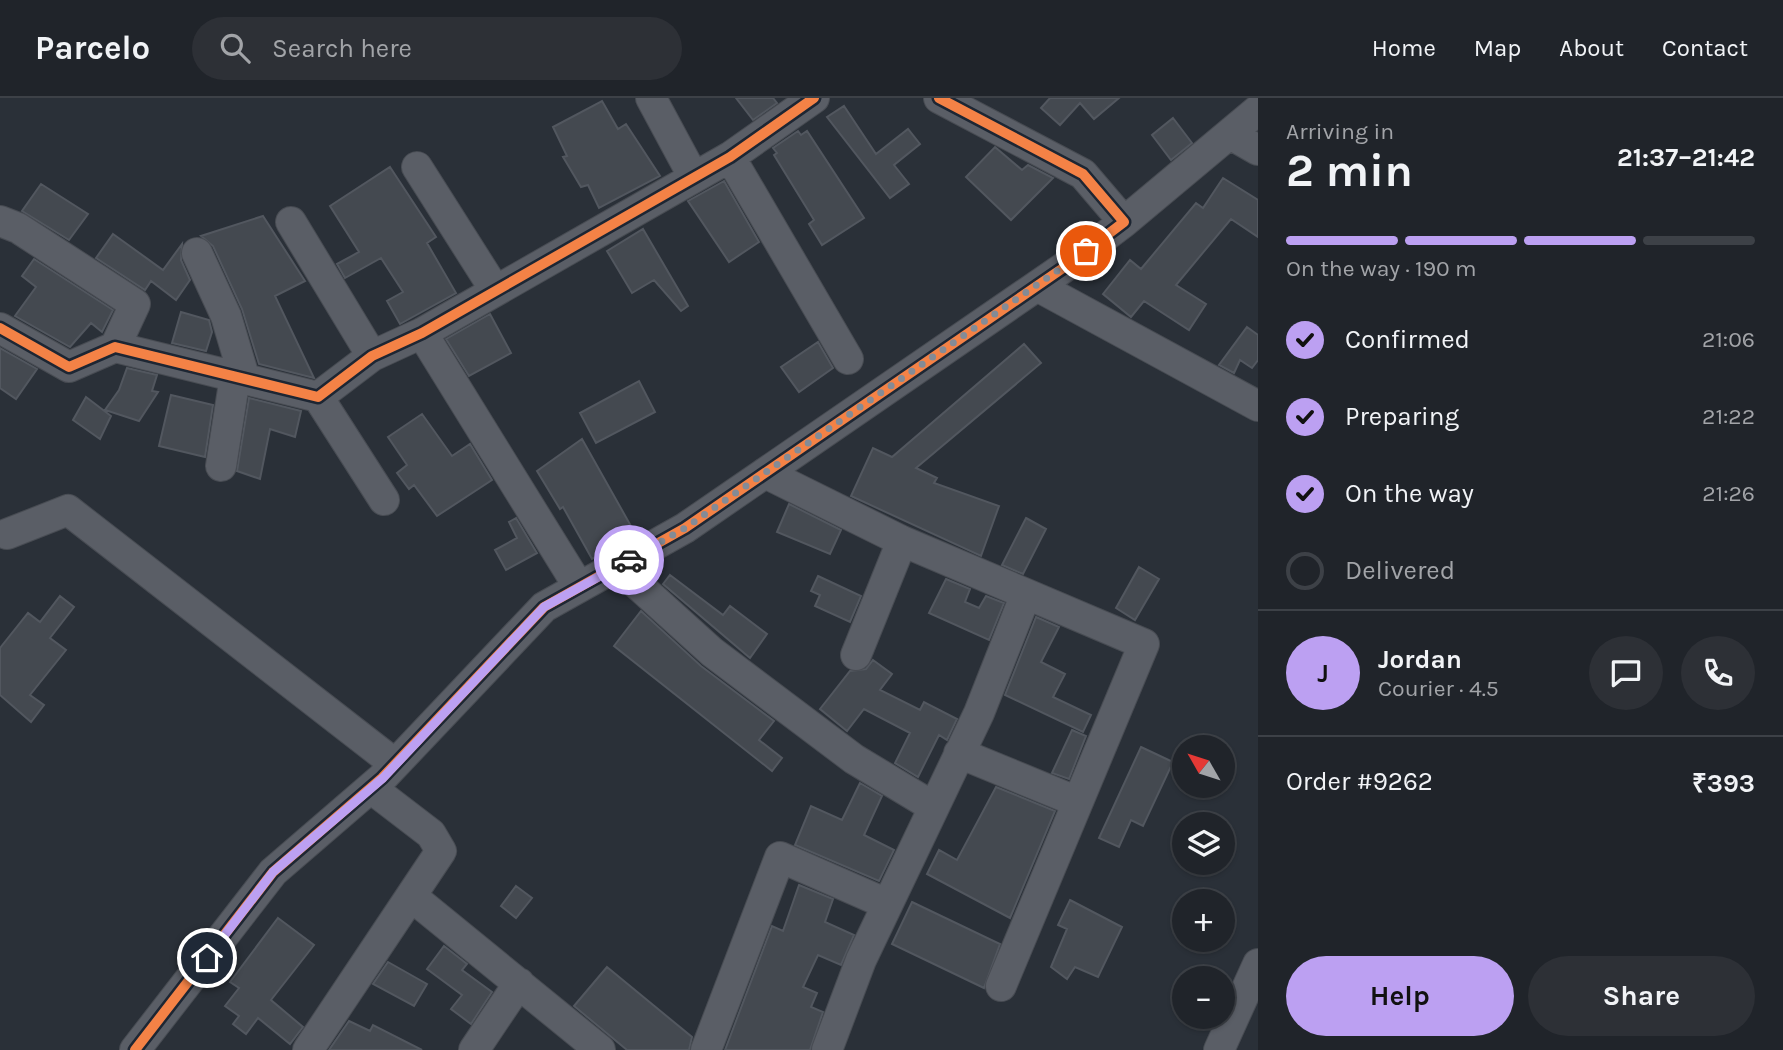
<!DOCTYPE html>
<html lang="en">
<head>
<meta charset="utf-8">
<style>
	:root { --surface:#20242a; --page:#2d3036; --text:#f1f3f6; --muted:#a2a4a8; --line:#3d4147; --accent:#bca0f2 }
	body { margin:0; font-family:Karla,sans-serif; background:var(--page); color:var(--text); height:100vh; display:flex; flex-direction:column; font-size:26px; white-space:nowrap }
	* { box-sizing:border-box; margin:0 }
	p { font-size:23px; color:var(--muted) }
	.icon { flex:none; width:38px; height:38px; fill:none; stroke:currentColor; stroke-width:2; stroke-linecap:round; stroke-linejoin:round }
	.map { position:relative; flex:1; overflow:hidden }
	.panel { display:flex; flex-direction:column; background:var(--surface); width:525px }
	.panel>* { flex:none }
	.needle { width:46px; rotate:309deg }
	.controls { position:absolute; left:1172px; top:637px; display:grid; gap:14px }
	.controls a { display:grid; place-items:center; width:63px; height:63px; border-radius:50%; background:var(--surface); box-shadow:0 2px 5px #0004,0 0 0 2px var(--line); font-size:35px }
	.pin { position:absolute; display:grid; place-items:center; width:60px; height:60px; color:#fff; margin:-30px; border:4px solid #fff; border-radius:50%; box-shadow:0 2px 7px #0007 }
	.courier { position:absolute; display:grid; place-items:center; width:70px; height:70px; margin:-35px; border:5px solid #bca0f2; border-radius:50%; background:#fff; color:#222; box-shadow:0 2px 9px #0007 }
	.headline em { font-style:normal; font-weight:700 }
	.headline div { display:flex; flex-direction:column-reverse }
	.headline { display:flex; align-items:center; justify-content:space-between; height:119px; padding:0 28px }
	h1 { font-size:46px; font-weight:700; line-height:52px }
	.bar { display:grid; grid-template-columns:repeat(4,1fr); gap:10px 7px; align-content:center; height:84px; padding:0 28px }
	.bar i { height:9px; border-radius:5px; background:var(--line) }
	.bar .selected { background:var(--accent) }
	.bar p { grid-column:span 4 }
	.line { display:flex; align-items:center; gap:18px; padding:0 28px; border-top:2px solid var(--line) }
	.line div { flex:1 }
	.round { display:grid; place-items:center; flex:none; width:74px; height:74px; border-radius:37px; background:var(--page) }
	ol { padding:0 28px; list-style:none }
	li { display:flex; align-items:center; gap:21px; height:77px }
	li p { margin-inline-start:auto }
	li .icon { padding:7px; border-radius:50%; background:var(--accent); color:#111; stroke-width:4 }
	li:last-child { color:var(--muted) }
	li i { width:38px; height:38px; border:4px solid var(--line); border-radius:50% }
	.primary-button { display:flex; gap:14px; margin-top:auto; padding:14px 28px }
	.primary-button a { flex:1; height:80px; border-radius:42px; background:var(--accent); color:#111; font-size:28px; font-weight:700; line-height:80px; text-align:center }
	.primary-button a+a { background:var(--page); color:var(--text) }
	header { display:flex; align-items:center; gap:42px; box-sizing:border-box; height:98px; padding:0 35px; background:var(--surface); border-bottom:2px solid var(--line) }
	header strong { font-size:33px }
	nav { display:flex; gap:38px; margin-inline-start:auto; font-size:24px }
	.search { width:490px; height:63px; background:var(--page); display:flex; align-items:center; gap:18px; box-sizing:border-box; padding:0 24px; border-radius:38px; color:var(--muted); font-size:26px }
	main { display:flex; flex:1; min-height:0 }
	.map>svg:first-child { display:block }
	.building { fill:#444950; stroke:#52575f; stroke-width:2 }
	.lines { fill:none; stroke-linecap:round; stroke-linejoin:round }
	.minor-casing { stroke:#484c53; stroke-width:32 }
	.minor { stroke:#5a5e66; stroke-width:30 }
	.cycleway-casing { stroke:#1d2633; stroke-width:15 }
	.cycleway { stroke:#f48246; stroke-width:10 }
	.done { stroke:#848b96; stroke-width:7; stroke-dasharray:0 12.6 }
	.route { stroke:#bca0f2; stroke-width:9 }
</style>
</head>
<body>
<header>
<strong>Parcelo</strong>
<div class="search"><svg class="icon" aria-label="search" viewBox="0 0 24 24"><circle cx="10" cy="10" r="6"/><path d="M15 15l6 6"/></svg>Search here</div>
<nav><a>Home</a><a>Map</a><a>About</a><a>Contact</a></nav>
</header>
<main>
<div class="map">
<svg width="1258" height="952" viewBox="0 0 1258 952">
	<rect width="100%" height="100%" fill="#2a3038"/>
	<!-- building -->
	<path class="building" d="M 736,0 L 773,0 L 777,5 L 753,22 Z
		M 1050,0 L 1119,0 L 1094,21 L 1080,5 L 1060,27 L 1041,10 Z
		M 602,3 L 618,31 L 626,26 L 660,78 L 599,110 L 588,87 L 581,89 L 563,59 L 567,58 L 553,29 Z
		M 844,8 L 876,56 L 908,31 L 920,46 L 894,67 L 909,86 L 890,100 L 827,19 Z
		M 1173,20 L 1192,45 L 1171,62 L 1152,37 Z
		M 798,33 L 801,37 L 807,33 L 864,120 L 822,147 L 809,126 L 814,122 L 774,57 L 777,55 L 773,50 Z
		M 995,49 L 1022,72 L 1028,67 L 1053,80 L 1011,122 L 966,79 Z
		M 390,69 L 436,139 L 427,145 L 456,195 L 400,226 L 387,203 L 403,194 L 381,160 L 345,180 L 337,166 L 359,154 L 330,108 Z
		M 1223,80 L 1258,102 L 1258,139 L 1231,121 L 1176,187 L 1206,206 L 1189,232 L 1144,203 L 1131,219 L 1103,196 L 1130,162 L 1141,171 L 1196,105 L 1203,110 Z
		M 724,83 L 759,144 L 729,164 L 688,103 Z
		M 41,86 L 88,116 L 69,142 L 22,113 Z
		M 263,118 L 305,183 L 275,198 L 314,280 L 259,266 L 242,211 L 213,148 L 201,138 Z
		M 643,131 L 688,208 L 681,213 L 654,182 L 632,195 L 607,153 Z
		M 113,136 L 163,172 L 182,146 L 181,162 L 190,182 L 176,202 L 151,183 L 145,192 L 96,160 Z
		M 34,161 L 113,212 L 102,234 L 91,225 L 70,249 L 15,218 L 36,189 L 22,178 Z
		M 181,214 L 209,222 L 212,234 L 206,253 L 172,245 Z
		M 490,216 L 511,255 L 469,278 L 446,241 Z
		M 1247,229 L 1258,237 L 1258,262 L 1252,270 L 1240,262 L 1234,275 L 1219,267 Z
		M 818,244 L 833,270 L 799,294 L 781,269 Z
		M 1024,246 L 1041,265 L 916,370 L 937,380 L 934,385 L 999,408 L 981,458 L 851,398 L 873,350 L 892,359 Z
		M 0,250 L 37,271 L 16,301 L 0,290 Z
		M 127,270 L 157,277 L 152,293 L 158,294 L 139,323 L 105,312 L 119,292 Z
		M 639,283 L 655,314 L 596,345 L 580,315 Z
		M 171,297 L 213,307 L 205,359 L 159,348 Z
		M 86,299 L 111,318 L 100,341 L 73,322 Z
		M 249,300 L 301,313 L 295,339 L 270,331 L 260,381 L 237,373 Z
		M 422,316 L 452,358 L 470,346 L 492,382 L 437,418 L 414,387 L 409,391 L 397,375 L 407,367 L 388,339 Z
		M 582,341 L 636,437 L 592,461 L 563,409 L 560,411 L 537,373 Z
		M 789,406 L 841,432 L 830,456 L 777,434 Z
		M 516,420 L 537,455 L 506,472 L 495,452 L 517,440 L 509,424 Z
		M 1026,420 L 1046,431 L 1023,476 L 1002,467 Z
		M 1139,469 L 1159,481 L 1135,522 L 1116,510 Z
		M 670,477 L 723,517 L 730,508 L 767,536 L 750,560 L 663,486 Z
		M 818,478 L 861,498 L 850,524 L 815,508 L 820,497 L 811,493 Z
		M 946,481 L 970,491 L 965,504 L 979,510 L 986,498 L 1004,505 L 989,542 L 929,515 Z
		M 60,498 L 74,509 L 50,540 L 66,552 L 30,597 L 44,607 L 31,624 L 0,597 L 0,550 L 28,515 L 40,524 Z
		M 641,513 L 701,568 L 774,623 L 759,642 L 782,660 L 772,673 L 614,548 Z
		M 1036,519 L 1059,529 L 1041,564 L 1065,576 L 1053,599 L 1091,617 L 1083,634 L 1005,597 Z
		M 873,562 L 892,576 L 880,592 L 920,612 L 924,604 L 957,621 L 947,642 L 939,637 L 918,679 L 895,665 L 910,635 L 864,611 L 847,633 L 820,611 L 850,573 L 866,571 Z
		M 1072,632 L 1086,638 L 1069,681 L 1052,675 Z
		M 1141,649 L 1173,664 L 1143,728 L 1131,722 L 1119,749 L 1099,740 Z
		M 860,685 L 882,698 L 864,737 L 894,752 L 879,783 L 795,747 L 811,708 L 842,722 Z
		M 996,689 L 1055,713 L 1010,820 L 927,776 L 939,752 L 957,762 Z
		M 799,787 L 833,801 L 825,824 L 854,837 L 841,867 L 818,857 L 803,889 L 817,895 L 811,909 L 823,914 L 810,952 L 725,952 L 772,828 L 783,833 Z
		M 516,788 L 532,800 L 516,820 L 501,808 Z
		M 1070,802 L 1122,829 L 1098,879 L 1075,869 L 1067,881 L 1051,869 L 1067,831 L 1058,827 Z
		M 912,804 L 1000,846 L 984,890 L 892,846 Z
		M 278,820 L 314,847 L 271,902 L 303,929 L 290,946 L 258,920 L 246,936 L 233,926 L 239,918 L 225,908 L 239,890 L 230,884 Z
		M 444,848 L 467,866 L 462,872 L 492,894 L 471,926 L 451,911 L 462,897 L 427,871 Z
		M 388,864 L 427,886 L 414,908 L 373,886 Z
		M 607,869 L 692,939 L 689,952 L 627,952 L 574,908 Z
		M 349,923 L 370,933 L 373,927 L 422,952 L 329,952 Z"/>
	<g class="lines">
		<!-- minor casing -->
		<g class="minor-casing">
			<path id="minor" d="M 651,0 L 693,78
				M 1230,36 L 1258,52
				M 730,59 L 848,261
				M 417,69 L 495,192
				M 0,123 L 18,130 L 135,206 L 115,249
				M 291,124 L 372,258
				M 1124,124 L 1258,12
				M 197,155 L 226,218 L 245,282
				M 1037,188 L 1258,308
				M 0,230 L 69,269 L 115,249 L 318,299 L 372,258 L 422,235 L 730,59 L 814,0
				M 422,235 L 579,489
				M 318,299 L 384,402
				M 221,368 L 235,279
				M 765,375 L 902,443 L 1144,546 L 1001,888
				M 7,436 L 68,412 L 395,666
				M 617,468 L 712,554 L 854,661 L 932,708
				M 856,557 L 902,443
				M 959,655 L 1078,704
				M 411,798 L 600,952
				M 135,952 L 273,774 L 382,680 L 544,509 L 685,430 L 1066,168 L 1124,124 L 1083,76 L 939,0
				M 308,952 L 441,753 L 431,736 L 371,690
				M 474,952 L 519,885
				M 706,952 L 780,759 L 887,806
				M 827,952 L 861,862 L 979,615 L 1026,496
				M 1219,952 L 1258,866"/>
		</g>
		<!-- minor -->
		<use href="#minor" class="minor"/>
		<!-- cycleway casing -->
		<g class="cycleway-casing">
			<path id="cycleway" d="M 0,230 L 69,269 L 115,249 L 318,299 L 372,258 L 422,235 L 730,59 L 814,0
				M 135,952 L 273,774 L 382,680 L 544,509 L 685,430 L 1066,168 L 1124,124 L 1083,76 L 939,0"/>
		</g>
		<!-- cycleway -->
		<use href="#cycleway" class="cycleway"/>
	</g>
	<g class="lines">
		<!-- done -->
		<path class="done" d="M 629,462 L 685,430 L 1086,153"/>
		<!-- route -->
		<path class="route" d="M 207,860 L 273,774 L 383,680 L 544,509 L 629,462"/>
	</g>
</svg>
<div class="controls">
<a><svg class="needle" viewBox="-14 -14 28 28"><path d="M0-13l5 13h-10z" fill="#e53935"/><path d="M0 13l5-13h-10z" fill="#a2a4a8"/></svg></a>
<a><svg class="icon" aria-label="layers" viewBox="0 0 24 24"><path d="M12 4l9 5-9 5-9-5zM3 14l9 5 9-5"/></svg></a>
<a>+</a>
<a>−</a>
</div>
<div class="pin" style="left:1086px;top:153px;background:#ea580c"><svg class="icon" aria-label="bag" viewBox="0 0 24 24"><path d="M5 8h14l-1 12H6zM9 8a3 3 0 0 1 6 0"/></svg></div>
<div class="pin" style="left:207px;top:860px;background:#1f2937"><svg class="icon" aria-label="home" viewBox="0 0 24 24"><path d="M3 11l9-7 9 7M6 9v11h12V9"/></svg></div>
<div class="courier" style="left:629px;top:462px"><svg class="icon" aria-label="car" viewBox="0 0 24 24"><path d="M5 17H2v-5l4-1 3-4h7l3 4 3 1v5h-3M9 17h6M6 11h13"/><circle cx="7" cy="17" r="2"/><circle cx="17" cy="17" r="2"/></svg></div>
</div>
<section class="panel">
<div class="headline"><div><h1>2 min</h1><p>Arriving in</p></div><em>21:37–21:42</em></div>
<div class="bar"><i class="selected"></i><i class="selected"></i><i class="selected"></i><i></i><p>On the way · 190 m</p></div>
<ol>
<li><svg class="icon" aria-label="check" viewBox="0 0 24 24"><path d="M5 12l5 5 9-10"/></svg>Confirmed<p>21:06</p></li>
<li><svg class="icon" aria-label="check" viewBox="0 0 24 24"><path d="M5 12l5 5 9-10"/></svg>Preparing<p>21:22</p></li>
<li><svg class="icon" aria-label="check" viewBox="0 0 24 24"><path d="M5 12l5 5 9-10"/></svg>On the way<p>21:26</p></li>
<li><i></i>Delivered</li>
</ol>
<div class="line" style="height:126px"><b class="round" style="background:var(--accent);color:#111">J</b><div><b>Jordan</b><p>Courier · 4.5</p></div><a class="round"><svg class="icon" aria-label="chat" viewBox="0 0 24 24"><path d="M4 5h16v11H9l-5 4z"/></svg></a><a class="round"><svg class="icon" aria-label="phone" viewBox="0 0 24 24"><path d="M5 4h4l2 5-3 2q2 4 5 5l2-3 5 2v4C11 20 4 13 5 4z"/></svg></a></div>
<div class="line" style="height:91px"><div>Order #9262</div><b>₹393</b></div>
<div class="primary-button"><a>Help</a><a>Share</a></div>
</section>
</main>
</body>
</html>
